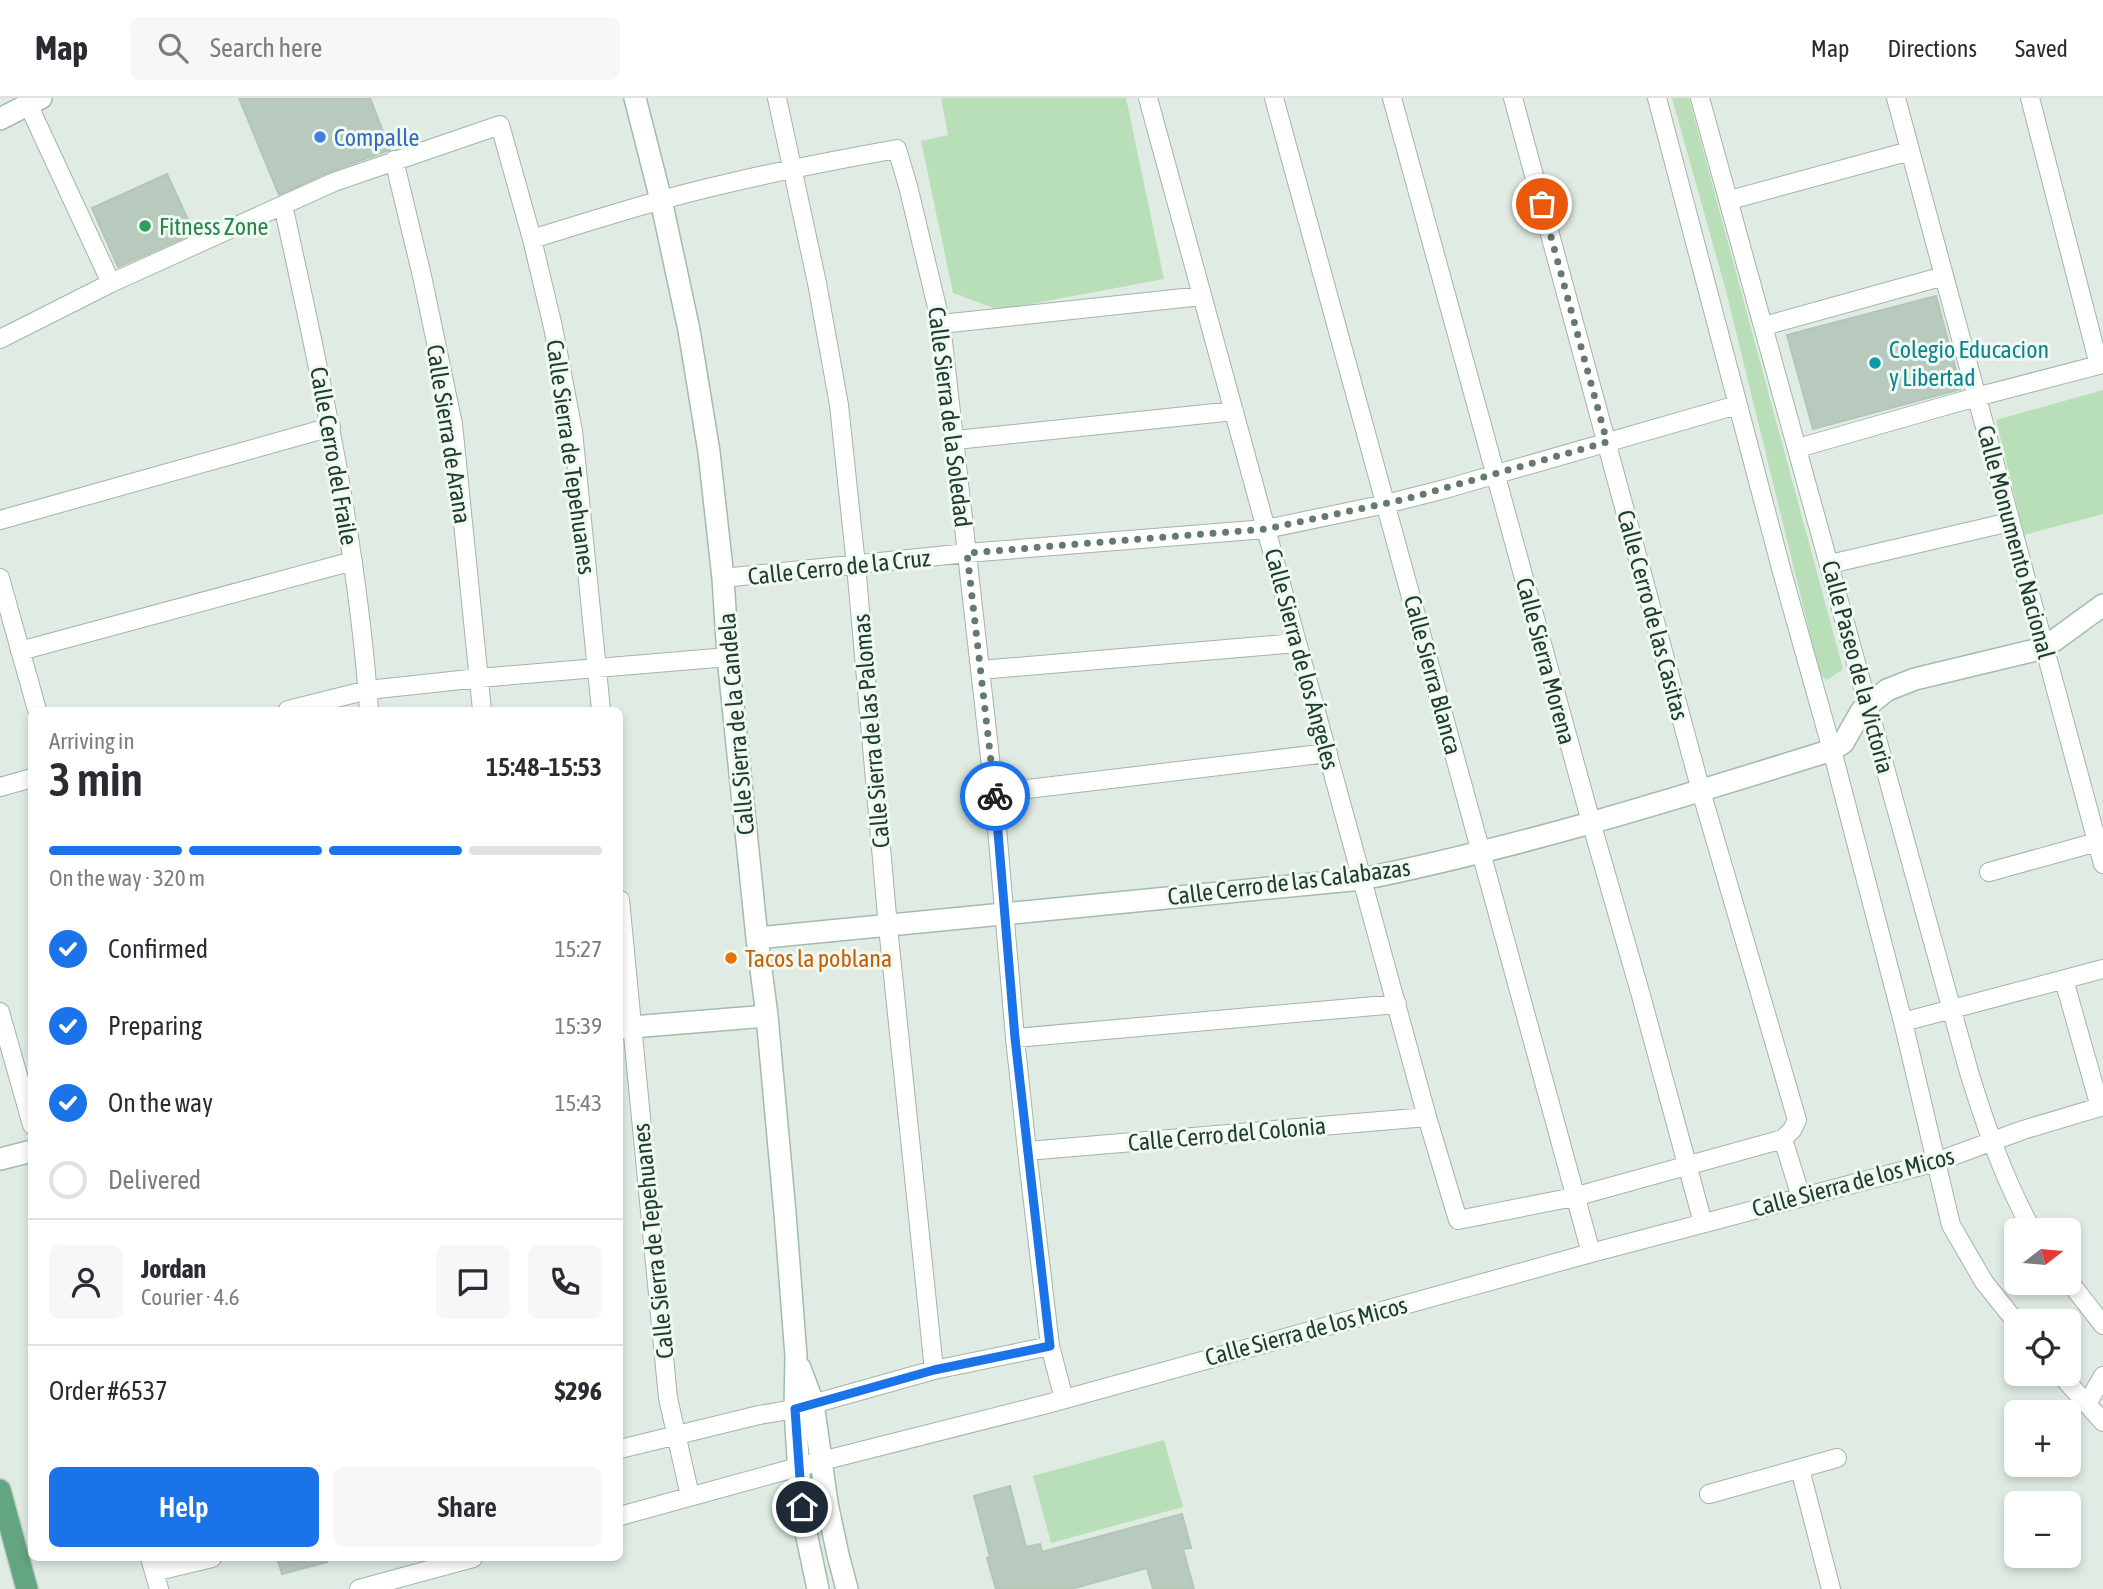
<!DOCTYPE html>
<html lang="en">
<head>
<meta charset="utf-8">
<style>
	:root { --surface:#fff; --page:#f7f7f7; --text:#2b2b33; --muted:#7c7c81; --line:#e1e1e2; --accent:#1a73e8 }
	body { margin:0; font-family:"Asap Condensed",sans-serif; background:var(--page); color:var(--text); height:100vh; display:flex; flex-direction:column; font-size:26px; white-space:nowrap }
	* { box-sizing:border-box; margin:0 }
	p { font-size:23px; color:var(--muted) }
	.icon { flex:none; width:38px; height:38px; fill:none; stroke:currentColor; stroke-width:2; stroke-linecap:round; stroke-linejoin:round }
	.map { position:relative; flex:1; overflow:hidden }
	.panel { position:absolute; left:28px; top:609px; width:595px; height:854px; display:flex; flex-direction:column; background:var(--surface); border-radius:10px; box-shadow:0 4px 10px #0003 }
	.panel>* { flex:none }
	.needle { width:46px; rotate:74deg }
	.tools { position:absolute; left:2004px; top:1120px; display:grid; gap:14px }
	.tools a { display:grid; place-items:center; width:77px; height:77px; border-radius:10px; background:var(--surface); box-shadow:0 4px 10px #0003; font-size:35px }
	.pin { position:absolute; display:grid; place-items:center; width:60px; height:60px; color:#fff; margin:-30px; border:4px solid #fff; border-radius:50%; box-shadow:0 2px 7px #0007 }
	.courier { position:absolute; display:grid; place-items:center; width:70px; height:70px; margin:-35px; border:5px solid #1a73e8; border-radius:50%; background:#fff; color:#222; box-shadow:0 2px 9px #0007 }
	.summary em { font-style:normal; font-weight:600 }
	.summary div { display:flex; flex-direction:column-reverse }
	.summary { display:flex; align-items:center; justify-content:space-between; height:119px; padding:0 21px }
	h1 { font-size:46px; font-weight:600; line-height:52px }
	.bar { display:grid; grid-template-columns:repeat(4,1fr); gap:10px 7px; align-content:center; height:84px; padding:0 21px }
	.bar i { height:9px; border-radius:5px; background:var(--line) }
	.bar .selected { background:var(--accent) }
	.bar p { grid-column:span 4 }
	.line { display:flex; align-items:center; gap:18px; padding:0 21px; border-top:2px solid var(--line) }
	.line div { flex:1 }
	.round { display:grid; place-items:center; flex:none; width:74px; height:74px; border-radius:10px; background:var(--page) }
	ol { padding:0 21px; list-style:none }
	li { display:flex; align-items:center; gap:21px; height:77px }
	li p { margin-inline-start:auto }
	li .icon { padding:7px; border-radius:50%; background:var(--accent); color:#fff; stroke-width:4 }
	li:last-child { color:var(--muted) }
	li i { width:38px; height:38px; border:4px solid var(--line); border-radius:50% }
	.button { display:flex; gap:14px; margin-top:auto; padding:14px 21px }
	.button a { flex:1; height:80px; border-radius:10px; background:var(--accent); color:#fff; font-size:28px; font-weight:600; line-height:80px; text-align:center }
	.button a+a { background:var(--page); color:var(--text) }
	header { display:flex; align-items:center; gap:42px; box-sizing:border-box; height:98px; padding:0 35px; background:var(--surface); border-bottom:2px solid var(--line) }
	header strong { font-size:33px }
	nav { display:flex; gap:38px; margin-inline-start:auto; font-size:24px }
	.search { width:490px; height:63px; background:var(--page); display:flex; align-items:center; gap:18px; box-sizing:border-box; padding:0 24px; border-radius:10px; color:var(--muted); font-size:26px }
	.map>svg:first-child { display:block }
	.green { fill:#b9dfb8 }
	.building { fill:#b8cabe; stroke:#b2c6b8; stroke-width:2 }
	.lines { fill:none; stroke-linecap:round; stroke-linejoin:round }
	.street-casing { stroke:#a3b4a9; stroke-width:20 }
	.secondary-casing { stroke:#a1bcab; stroke-width:24 }
	.primary-casing { stroke:#c1c9c4; stroke-width:24 }
	.street { stroke:#fff; stroke-width:18 }
	.secondary { stroke:#fff; stroke-width:21 }
	.primary { stroke:#62a580; stroke-width:21 }
	.done { stroke:#637b6d; stroke-width:7; stroke-dasharray:0 12.6 }
	.route { stroke:#1a73e8; stroke-width:9 }
	.shop-dot { fill:#3f7fe0; stroke:#f1f9f3; stroke-width:2.5 }
	.leisure-dot { fill:#2e9e5b; stroke:#f1f9f3; stroke-width:2.5 }
	.culture-dot { fill:#0f9aa8; stroke:#f1f9f3; stroke-width:2.5 }
	.food-dot { fill:#e8710a; stroke:#f1f9f3; stroke-width:2.5 }
	.labels { text-anchor:middle; dominant-baseline:central; stroke-width:6; stroke-linejoin:round; paint-order:stroke }
	.shop-label { font-size:24px; fill:#366cbe; stroke:#f1f9f3; text-anchor:start }
	.leisure-label { font-size:24px; fill:#27864d; stroke:#f1f9f3; text-anchor:start }
	.culture-label { font-size:24px; fill:#0d838f; stroke:#f1f9f3; text-anchor:start }
	.street-label { font-size:24px; fill:#203e2d; stroke:#f1f9f3 }
	.food-label { font-size:24px; fill:#c56008; stroke:#f1f9f3; text-anchor:start }
</style>
</head>
<body>
<header>
<strong>Map</strong>
<div class="search"><svg class="icon" aria-label="search" viewBox="0 0 24 24"><circle cx="10" cy="10" r="6"/><path d="M15 15l6 6"/></svg>Search here</div>
<nav><a>Map</a><a>Directions</a><a>Saved</a></nav>
</header>
<div class="map">
<svg width="2103" height="1491" viewBox="0 0 2103 1491">
	<rect width="100%" height="100%" fill="#e0ece3"/>
	<!-- green -->
	<path class="green" d="M 941,0 L 1126,0 L 1164,181 L 999,212 L 953,195 L 921,43 L 948,37 Z
		M 1672,0 L 1689,0 L 1843,571 L 1827,582 L 1820,577 L 1726,193 Z
		M 2103,292 L 2103,416 L 2024,437 L 1996,322 Z
		M 1164,1342 L 1183,1409 L 1051,1445 L 1033,1378 Z"/>
	<!-- building -->
	<path class="building" d="M 239,0 L 370,0 L 390,52 L 329,74 L 279,97 Z
		M 167,76 L 194,135 L 118,169 L 92,110 Z
		M 1936,198 L 1961,291 L 1813,331 L 1787,237 Z
		M 1010,1388 L 1026,1449 L 1040,1446 L 1042,1454 L 1182,1416 L 1191,1450 L 1183,1451 L 1194,1491 L 1153,1491 L 1147,1470 L 1071,1491 L 996,1491 L 987,1460 L 990,1459 L 974,1398 Z
		M 277,1460 L 326,1460 L 327,1464 L 282,1476 Z"/>
	<g class="lines">
		<!-- street casing -->
		<g class="street-casing">
			<path id="street" d="M 777,0 L 817,185 L 839,307 L 856,467 L 888,829 L 934,1272
				M 1148,0 L 1427,1019 L 1458,1122 L 1574,1099 L 1783,1041 L 1792,1032 L 1797,1022 L 1701,693 L 1513,0
				M 1274,0 L 1591,1155
				M 1392,0 L 1591,724 L 1640,894 L 1703,1125
				M 1657,0 L 1782,474 L 1832,652 L 1903,924 L 1951,1127 L 1984,1184 L 2016,1224
				M 1700,0 L 1969,974 C 1986,1029 2004,1081 2032,1132
				M 1896,0 L 2103,766
				M 2030,0 L 2099,267
				M 28,6 L 111,185
				M 394,62 L 422,178 L 453,326 L 482,612
				M 1730,102 L 1910,53
				M 283,107 C 320,274 357,442 369,612
				M 532,141 C 597,121 662,100 729,85 C 784,72 841,61 897,51 L 908,88 L 941,226 L 994,695 L 1015,940 L 1027,1053 L 1050,1248 L 1064,1301
				M 941,226 L 1202,198
				M 1764,228 L 1944,178
				M 0,241 L 111,185 L 334,84 L 500,27 L 532,141 L 553,229 L 573,333 L 601,612
				M 956,342 L 1234,313
				M 1798,350 L 1976,299 L 2103,266
				M 0,422 L 331,329
				M 1830,466 L 2010,424
				M 0,480 L 37,612
				M 723,480 L 967,455 L 1266,431 L 1386,406 L 1445,391 L 1737,307
				M 20,553 L 353,463
				M 980,572 L 1297,545
				M 288,612 L 368,592 L 479,580 L 728,559
				M 0,689 L 32,680
				M 994,695 L 1328,655
				M 1989,774 L 2097,744
				M 620,802 L 668,1300 L 690,1398
				M 2064,882 L 2100,1009
				M 0,914 L 32,1027
				M 1903,924 L 2103,871
				M 1015,940 L 1397,906
				M 1783,1041 L 1801,1099
				M 1027,1053 L 1427,1019
				M 2068,1182 L 2103,1227
				M 2060,1276 L 2103,1324
				M 2087,1306 L 2103,1278
				M 620,1351 L 759,1317 L 795,1311 L 934,1272 L 1050,1248
				M 1800,1371 L 1831,1491
				M 1709,1396 L 1837,1360
				M 620,1418 L 798,1369 L 1047,1306 L 1591,1155 L 1936,1064 L 2023,1032 L 2103,1008
				M 150,1460 L 159,1491
				M 154,1474 L 212,1460
				M 359,1491 L 473,1460"/>
		</g>
		<!-- secondary casing -->
		<g class="secondary-casing">
			<path id="secondary" d="M 635,0 L 661,102 L 689,232 L 709,354 L 723,480 L 728,559 L 757,840 L 767,918 L 785,1115 L 796,1258 L 795,1311 L 800,1393 L 804,1425 L 818,1491
				M 0,21 L 41,0
				M 757,840 L 1362,781 C 1521,749 1678,700 1832,652 L 1843,645 L 1862,612 L 1887,592 L 1915,581 L 2044,550 L 2103,507
				M 620,930 L 767,918
				M 0,1061 L 32,1053
				M 800,1270 L 813,1305 L 827,1405 L 838,1457 L 847,1491"/>
		</g>
		<!-- primary casing -->
		<g class="primary-casing">
			<path id="primary" d="M 0,1392 L 27,1491"/>
		</g>
		<!-- street -->
		<use href="#street" class="street"/>
		<!-- secondary -->
		<use href="#secondary" class="secondary"/>
		<!-- primary -->
		<use href="#primary" class="primary"/>
	</g>
	<g class="lines">
		<!-- done -->
		<path class="done" d="M 995,698 L 967,455 L 1266,431 L 1406,401 L 1607,344 L 1542,106"/>
		<!-- route -->
		<path class="route" d="M 802,1409 L 795,1311 L 934,1272 L 1050,1248 L 1015,940 L 995,698"/>
	</g>
	<!-- markers -->
	<circle class="shop-dot" cx="320" cy="39" r="7"/>
	<circle class="leisure-dot" cx="145" cy="128" r="7"/>
	<circle class="culture-dot" cx="1875" cy="265" r="7"/>
	<circle class="food-dot" cx="731" cy="860" r="7"/>
	<g class="labels">
		<!-- shop labels -->
		<g class="shop-label">
			<text x="334" y="39">Compalle</text>
		</g>
		<!-- leisure labels -->
		<g class="leisure-label">
			<text x="159" y="128">Fitness Zone</text>
		</g>
		<!-- culture labels -->
		<g class="culture-label">
			<text x="1889" y="251">Colegio Educacion<tspan x="1889" dy="28">y Libertad</tspan></text>
		</g>
		<!-- street labels -->
		<g class="street-label">
			<text transform="translate(950 319) rotate(83)">Calle Sierra de la Soledad</text>
			<text transform="translate(449 336) rotate(81)">Calle Sierra de Arana</text>
			<text transform="translate(334 358) rotate(80)">Calle Cerro del Fraile</text>
			<text transform="translate(571 359) rotate(82)">Calle Sierra de Tepehuanes</text>
			<text transform="translate(2016 444) rotate(75)">Calle Monumento Nacional</text>
			<text transform="translate(839 469) rotate(-6)">Calle Cerro de la Cruz</text>
			<text transform="translate(1653 517) rotate(75)">Calle Cerro de las Casitas</text>
			<text transform="translate(1302 561) rotate(75)">Calle Sierra de los Ángeles</text>
			<text transform="translate(1546 563) rotate(75)">Calle Sierra Morena</text>
			<text transform="translate(1858 569) rotate(75)">Calle Paseo de la Victoria</text>
			<text transform="translate(1433 577) rotate(75)">Calle Sierra Blanca</text>
			<text transform="translate(736 626) rotate(-95)">Calle Sierra de la Candela</text>
			<text transform="translate(871 633) rotate(-95)">Calle Sierra de las Palomas</text>
			<text transform="translate(1289 784) rotate(-7)">Calle Cerro de las Calabazas</text>
			<text transform="translate(1227 1036) rotate(-5)">Calle Cerro del Colonia</text>
			<text transform="translate(1853 1084) rotate(-15)">Calle Sierra de los Micos</text>
			<text transform="translate(653 1143) rotate(-96)">Calle Sierra de Tepehuanes</text>
			<text transform="translate(1306 1233) rotate(-15)">Calle Sierra de los Micos</text>
		</g>
		<!-- food labels -->
		<g class="food-label">
			<text x="745" y="860">Tacos la poblana</text>
		</g>
	</g>
</svg>
<div class="tools">
<a><svg class="needle" viewBox="-14 -14 28 28"><path d="M0-13l5 13h-10z" fill="#e53935"/><path d="M0 13l5-13h-10z" fill="#7c7c81"/></svg></a>
<a><svg class="icon" aria-label="locate" viewBox="0 0 24 24"><circle cx="12" cy="12" r="6"/><path d="M12 2v4M12 18v4M2 12h4M18 12h4"/></svg></a>
<a>+</a>
<a>−</a>
</div>
<div class="pin" style="left:1542px;top:106px;background:#ea580c"><svg class="icon" aria-label="bag" viewBox="0 0 24 24"><path d="M5 8h14l-1 12H6zM9 8a3 3 0 0 1 6 0"/></svg></div>
<div class="pin" style="left:802px;top:1409px;background:#1f2937"><svg class="icon" aria-label="home" viewBox="0 0 24 24"><path d="M3 11l9-7 9 7M6 9v11h12V9"/></svg></div>
<div class="courier" style="left:995px;top:698px"><svg class="icon" aria-label="bike" viewBox="0 0 24 24"><circle cx="6" cy="16" r="4"/><circle cx="18" cy="16" r="4"/><path d="M6 16l4-8h5l3 8M10 8l3 8H6M13 5h3"/></svg></div>
<section class="panel">
<div class="summary"><div><h1>3 min</h1><p>Arriving in</p></div><em>15:48–15:53</em></div>
<div class="bar"><i class="selected"></i><i class="selected"></i><i class="selected"></i><i></i><p>On the way · 320 m</p></div>
<ol>
<li><svg class="icon" aria-label="check" viewBox="0 0 24 24"><path d="M5 12l5 5 9-10"/></svg>Confirmed<p>15:27</p></li>
<li><svg class="icon" aria-label="check" viewBox="0 0 24 24"><path d="M5 12l5 5 9-10"/></svg>Preparing<p>15:39</p></li>
<li><svg class="icon" aria-label="check" viewBox="0 0 24 24"><path d="M5 12l5 5 9-10"/></svg>On the way<p>15:43</p></li>
<li><i></i>Delivered</li>
</ol>
<div class="line" style="height:126px"><a class="round"><svg class="icon" aria-label="person" viewBox="0 0 24 24"><circle cx="12" cy="8" r="4"/><path d="M4 21q1-7 8-7t8 7"/></svg></a><div><b>Jordan</b><p>Courier · 4.6</p></div><a class="round"><svg class="icon" aria-label="chat" viewBox="0 0 24 24"><path d="M4 5h16v11H9l-5 4z"/></svg></a><a class="round"><svg class="icon" aria-label="phone" viewBox="0 0 24 24"><path d="M5 4h4l2 5-3 2q2 4 5 5l2-3 5 2v4C11 20 4 13 5 4z"/></svg></a></div>
<div class="line" style="height:91px"><div>Order #6537</div><b>$296</b></div>
<div class="button"><a>Help</a><a>Share</a></div>
</section>
</div>
</body>
</html>
